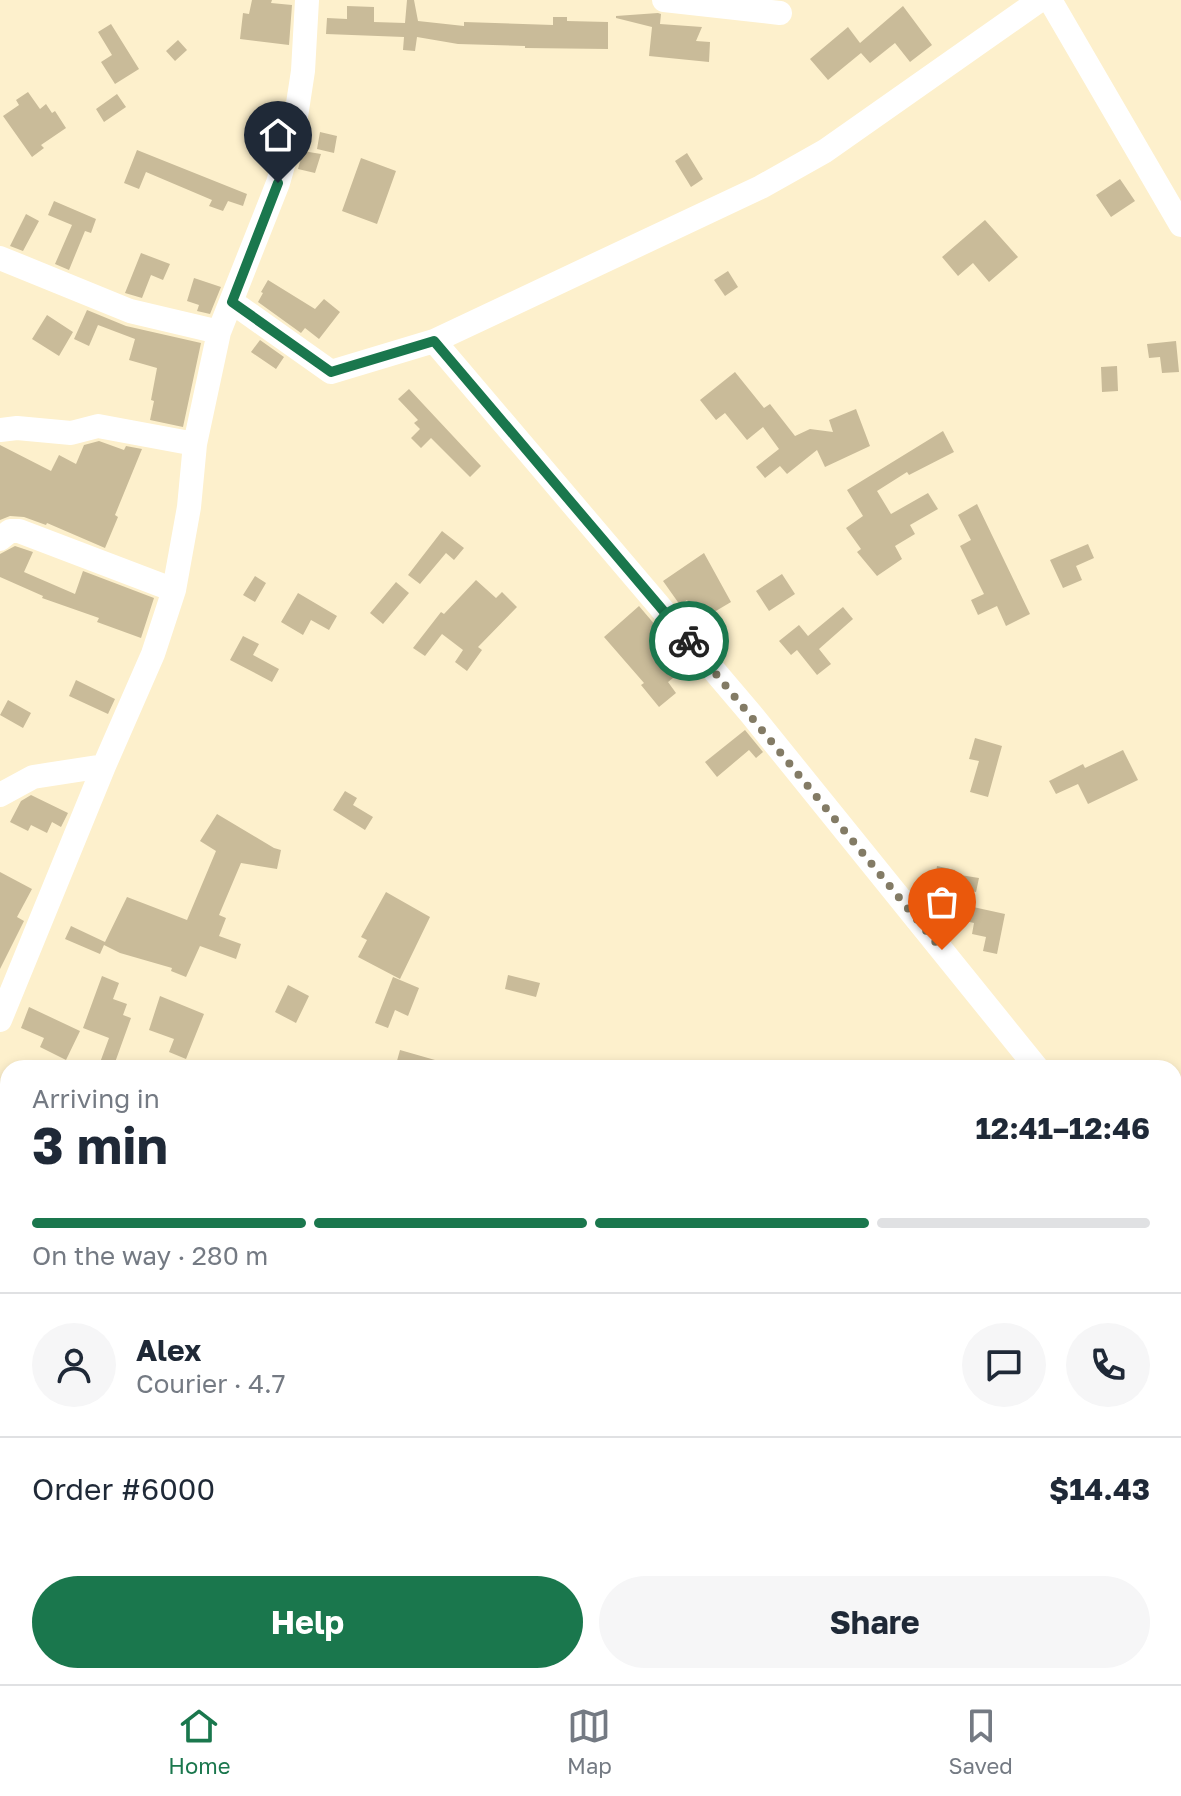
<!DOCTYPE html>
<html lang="en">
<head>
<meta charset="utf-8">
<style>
	:root { --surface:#fff; --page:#f6f6f7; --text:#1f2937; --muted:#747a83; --line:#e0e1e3; --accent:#1a774d }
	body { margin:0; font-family:"Golos Text",sans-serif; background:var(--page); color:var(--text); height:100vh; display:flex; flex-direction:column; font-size:30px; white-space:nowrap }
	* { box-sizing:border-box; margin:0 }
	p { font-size:26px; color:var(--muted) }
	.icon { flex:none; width:44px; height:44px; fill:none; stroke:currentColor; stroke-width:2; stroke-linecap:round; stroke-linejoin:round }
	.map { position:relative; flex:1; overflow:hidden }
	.details { position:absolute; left:0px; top:1060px; width:1182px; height:624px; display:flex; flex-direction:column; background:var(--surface); border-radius:24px 24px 0 0; box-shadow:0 4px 12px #0003 }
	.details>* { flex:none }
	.pin { position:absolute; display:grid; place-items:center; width:68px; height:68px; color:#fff; margin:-82px -34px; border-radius:50% 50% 50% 0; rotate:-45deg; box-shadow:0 0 8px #0007 }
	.pin .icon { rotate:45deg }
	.courier { position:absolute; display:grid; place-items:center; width:80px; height:80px; margin:-40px; border:6px solid #1a774d; border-radius:50%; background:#fff; color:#222; box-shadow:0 2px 10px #0007 }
	.overview em { font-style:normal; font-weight:700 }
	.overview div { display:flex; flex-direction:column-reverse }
	.overview { display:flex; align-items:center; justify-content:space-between; height:136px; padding:0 32px }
	h1 { font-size:52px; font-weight:700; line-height:60px }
	.bar { display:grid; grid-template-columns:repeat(4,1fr); gap:12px 8px; align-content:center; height:96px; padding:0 32px }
	.bar i { height:10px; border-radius:6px; background:var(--line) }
	.bar .active { background:var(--accent) }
	.bar p { grid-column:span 4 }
	.line { display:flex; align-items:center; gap:20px; padding:0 32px; border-top:2px solid var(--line) }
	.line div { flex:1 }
	.round { display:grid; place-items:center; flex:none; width:84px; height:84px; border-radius:42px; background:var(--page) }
	.action { display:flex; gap:16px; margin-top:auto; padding:16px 32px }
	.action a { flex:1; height:92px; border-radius:48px; background:var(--accent); color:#fff; font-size:32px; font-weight:700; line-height:92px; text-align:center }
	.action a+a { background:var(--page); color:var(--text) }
	.menu { display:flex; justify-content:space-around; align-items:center; height:112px; border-top:2px solid var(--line); background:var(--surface); font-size:22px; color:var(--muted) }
	.menu a { display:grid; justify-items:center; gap:4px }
	.menu .active { color:var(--accent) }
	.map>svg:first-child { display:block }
	.building { fill:#c9bb99 }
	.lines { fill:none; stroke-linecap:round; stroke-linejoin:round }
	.minor { stroke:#fff; stroke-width:24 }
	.done { stroke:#837b65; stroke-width:8; stroke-dasharray:0 14.4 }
	.route { stroke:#1a774d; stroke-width:10 }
</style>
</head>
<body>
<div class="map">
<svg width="1181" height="1684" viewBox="0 0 1181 1684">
	<rect width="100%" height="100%" fill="#fdf0cc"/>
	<!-- building -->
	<path class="building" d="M 252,0 L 272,0 L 271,3 L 292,5 L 289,45 L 240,39 L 243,13 L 249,14 Z
		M 407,0 L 414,0 L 418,21 L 464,26 L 464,22 L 553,25 L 553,17 L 567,17 L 567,21 L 608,22 L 608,49 L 525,48 L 525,46 L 458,44 L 417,37 L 415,51 L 403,50 L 404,37 L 326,34 L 327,18 L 347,19 L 347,6 L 374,7 L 374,22 L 405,23 Z
		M 903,6 L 932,45 L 910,62 L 895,43 L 870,63 L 861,53 L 828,80 L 810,59 L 848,27 L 860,43 Z
		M 658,13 L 661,14 L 660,24 L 702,27 L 696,41 L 710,42 L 709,62 L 649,56 L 652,27 L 616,18 L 616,16 Z
		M 111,24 L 139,69 L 115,84 L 101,62 L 112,55 L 98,32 Z
		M 178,40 L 187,50 L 175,61 L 166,51 Z
		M 28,92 L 40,109 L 46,104 L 52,113 L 55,111 L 66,128 L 41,145 L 44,148 L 32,157 L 3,116 L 19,105 L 16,100 Z
		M 117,94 L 126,107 L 104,122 L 96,109 Z
		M 320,132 L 337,136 L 334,153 L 317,149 Z
		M 137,150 L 247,194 L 243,206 L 228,201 L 223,211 L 209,206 L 212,200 L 146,172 L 139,189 L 124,183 Z
		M 303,151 L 321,154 L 315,173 L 298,169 Z
		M 687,153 L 703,179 L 691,187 L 675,161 Z
		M 361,158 L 396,171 L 377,224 L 342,211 Z
		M 1120,179 L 1135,201 L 1111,217 L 1096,195 Z
		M 54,201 L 96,219 L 91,233 L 85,231 L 69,270 L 55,264 L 72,225 L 48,215 Z
		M 26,214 L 39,221 L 23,251 L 10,246 Z
		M 985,220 L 1018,257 L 989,282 L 973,263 L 958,276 L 942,257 Z
		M 141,253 L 170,264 L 163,280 L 151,275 L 142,298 L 125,293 Z
		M 728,271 L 738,287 L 725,296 L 714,280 Z
		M 194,278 L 221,287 L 210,314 L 197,311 L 199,305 L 187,301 Z
		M 268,280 L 315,309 L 324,299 L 340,312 L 319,339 L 305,328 L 301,333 L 258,302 L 263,293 L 261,292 Z
		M 87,310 L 126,326 L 201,343 L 183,427 L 150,420 L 154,401 L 151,400 L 157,368 L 129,360 L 135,339 L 98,325 L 89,346 L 74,339 Z
		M 47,315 L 73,332 L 59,356 L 32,339 Z
		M 260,340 L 284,357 L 276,369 L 251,352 Z
		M 1176,341 L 1179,372 L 1162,373 L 1160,357 L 1149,358 L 1147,344 Z
		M 1117,366 L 1118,391 L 1102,392 L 1101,367 Z
		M 735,372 L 764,408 L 770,404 L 795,436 L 810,429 L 833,432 L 829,420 L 856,409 L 870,446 L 825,467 L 817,450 L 787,474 L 780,466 L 765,478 L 756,467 L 779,449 L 763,427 L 747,440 L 725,413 L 716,420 L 700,400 Z
		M 409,389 L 481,466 L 470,477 L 431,438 L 421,448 L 411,438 L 420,429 L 414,423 L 418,420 L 398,399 Z
		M 943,431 L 954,452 L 909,475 L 907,472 L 877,491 L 891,514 L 928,493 L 938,509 L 910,525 L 915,534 L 895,546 L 902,559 L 877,576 L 857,552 L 861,549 L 846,528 L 863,516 L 847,490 Z
		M 99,441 L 124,450 L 126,446 L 142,449 L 115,515 L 118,517 L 105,548 L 47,523 L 46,525 L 24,517 L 10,516 L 0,520 L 0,445 L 51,471 L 59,455 L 76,464 L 84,445 Z
		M 977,504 L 1030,614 L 1006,626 L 997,606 L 978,615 L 971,600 L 984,594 L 960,546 L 971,540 L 958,515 Z
		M 442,531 L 464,548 L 454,560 L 446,553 L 420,584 L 408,575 Z
		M 1088,544 L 1094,558 L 1076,566 L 1082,580 L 1063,588 L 1050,560 Z
		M 15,546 L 33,552 L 24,572 L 75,594 L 83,571 L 154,598 L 141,638 L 97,622 L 99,618 L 42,598 L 43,596 L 0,577 L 0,554 Z
		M 704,553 L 731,602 L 699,621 L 687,600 L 680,605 L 663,581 Z
		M 782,574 L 795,594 L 769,611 L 756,591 Z
		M 255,576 L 266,583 L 255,602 L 243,595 Z
		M 476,580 L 496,598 L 502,592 L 517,607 L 478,647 L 482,650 L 467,671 L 455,662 L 463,650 L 442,634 L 425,656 L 413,648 L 441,612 L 444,614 Z
		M 396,582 L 409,593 L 383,624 L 370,613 Z
		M 298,593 L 337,616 L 329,630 L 311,620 L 303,635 L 281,622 Z
		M 639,606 L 689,665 L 668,682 L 676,693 L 659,707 L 641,685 L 644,683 L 604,637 Z
		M 843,607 L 853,619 L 819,649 L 831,664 L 817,675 L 797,650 L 791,655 L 779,641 L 799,625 L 808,636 Z
		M 243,636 L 259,644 L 253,655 L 279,669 L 272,682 L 230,660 Z
		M 76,680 L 115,699 L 108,714 L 69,696 Z
		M 8,700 L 31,713 L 23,728 L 0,715 Z
		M 745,730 L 763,752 L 756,758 L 749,750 L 717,777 L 705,762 Z
		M 975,738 L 1002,746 L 988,797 L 970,792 L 979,761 L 969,759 Z
		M 1123,750 L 1138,780 L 1088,804 L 1078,784 L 1056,794 L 1049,781 L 1083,764 L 1085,768 Z
		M 345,791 L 357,798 L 353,805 L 373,817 L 365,830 L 333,810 Z
		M 31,795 L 68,813 L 61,827 L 52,822 L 47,833 L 31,825 L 28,831 L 10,822 L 21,801 Z
		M 217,814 L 274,848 L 281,850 L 277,869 L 241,863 L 219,915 L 226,918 L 219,936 L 241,944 L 236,959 L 200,946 L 186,977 L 171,971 L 172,968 L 120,953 L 104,945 L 100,954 L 65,939 L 71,926 L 105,942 L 127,897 L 187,920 L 216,851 L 200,841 Z
		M 937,866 L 955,870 L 954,874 L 979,878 L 976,892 L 934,884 Z
		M 0,872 L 32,889 L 17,917 L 24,921 L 0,969 Z
		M 386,892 L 430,917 L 400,979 L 358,957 L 367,940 L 361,937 Z
		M 964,905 L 1005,914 L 997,954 L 983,951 L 986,937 L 972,934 L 974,923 L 961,920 Z
		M 508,975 L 540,983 L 536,997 L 505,989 Z
		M 102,976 L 119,983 L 113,999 L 127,1004 L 123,1015 L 131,1018 L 113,1068 L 98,1068 L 109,1038 L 83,1028 Z
		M 393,977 L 419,988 L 408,1016 L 395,1010 L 388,1028 L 375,1023 Z
		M 288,985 L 309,996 L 296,1023 L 275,1012 Z
		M 160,996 L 204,1014 L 186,1059 L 169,1052 L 174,1039 L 149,1030 Z
		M 29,1007 L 80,1031 L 66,1060 L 40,1047 L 44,1038 L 21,1028 Z
		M 400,1050 L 449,1064 L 448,1068 L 395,1068 Z"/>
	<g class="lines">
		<!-- minor -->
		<path class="minor" d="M 664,0 L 780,13
			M 1050,0 L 1181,225
			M 0,258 L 130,311 L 219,332
			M 232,302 L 331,372 L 434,341 L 761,187 L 825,151 L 1040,0
			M 434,341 L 751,714 L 1037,1068
			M 0,430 L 17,428 L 71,433 L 98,426 L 195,444
			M 0,539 L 10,531 L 19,531 L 174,590
			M 0,795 L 33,777 L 104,766
			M 0,1020 L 104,766 L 153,654 L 174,590 L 189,507 L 195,444 L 219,332 L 278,183 L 295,123 L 303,71 L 307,0
			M 0,1165 L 8,1169
			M 1174,1237 L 1181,1246
			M 1174,1634 L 1181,1628
			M 524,1676 L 524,1684
			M 779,1676 L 787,1684
			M 1121,1684 L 1130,1676"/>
	</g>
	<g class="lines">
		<!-- done -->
		<path class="done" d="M 689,641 L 942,950"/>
		<!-- route -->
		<path class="route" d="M 278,183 L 232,302 L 331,372 L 434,341 L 689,641"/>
	</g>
</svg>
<div class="pin" style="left:942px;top:950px;background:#ea580c"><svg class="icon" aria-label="bag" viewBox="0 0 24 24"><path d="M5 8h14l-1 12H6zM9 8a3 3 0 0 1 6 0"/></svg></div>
<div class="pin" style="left:278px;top:183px;background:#1f2937"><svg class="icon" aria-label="home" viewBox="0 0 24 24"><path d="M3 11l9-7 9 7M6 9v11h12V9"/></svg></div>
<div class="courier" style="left:689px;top:641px"><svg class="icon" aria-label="bike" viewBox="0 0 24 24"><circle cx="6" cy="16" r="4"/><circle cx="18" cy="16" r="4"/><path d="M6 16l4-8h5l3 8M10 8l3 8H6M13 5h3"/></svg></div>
<section class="details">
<div class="overview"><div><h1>3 min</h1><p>Arriving in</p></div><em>12:41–12:46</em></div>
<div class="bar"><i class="active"></i><i class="active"></i><i class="active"></i><i></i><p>On the way · 280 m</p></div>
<div class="line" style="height:144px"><a class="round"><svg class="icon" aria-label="person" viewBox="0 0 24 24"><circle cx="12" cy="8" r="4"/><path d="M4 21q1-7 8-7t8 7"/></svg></a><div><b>Alex</b><p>Courier · 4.7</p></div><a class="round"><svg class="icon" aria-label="chat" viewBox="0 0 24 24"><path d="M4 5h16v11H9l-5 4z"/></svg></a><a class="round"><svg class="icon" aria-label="phone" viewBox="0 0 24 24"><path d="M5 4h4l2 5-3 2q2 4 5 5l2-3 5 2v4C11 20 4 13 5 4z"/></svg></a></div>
<div class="line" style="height:104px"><div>Order #6000</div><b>$14.43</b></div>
<div class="action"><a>Help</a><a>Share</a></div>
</section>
</div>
<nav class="menu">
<a class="active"><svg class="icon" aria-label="home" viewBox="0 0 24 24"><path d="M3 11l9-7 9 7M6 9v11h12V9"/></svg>Home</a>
<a><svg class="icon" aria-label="map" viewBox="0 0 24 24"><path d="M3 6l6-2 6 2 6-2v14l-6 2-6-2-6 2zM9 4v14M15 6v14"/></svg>Map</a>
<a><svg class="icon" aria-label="saved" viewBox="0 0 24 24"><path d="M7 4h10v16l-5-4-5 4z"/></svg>Saved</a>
</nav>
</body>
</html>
